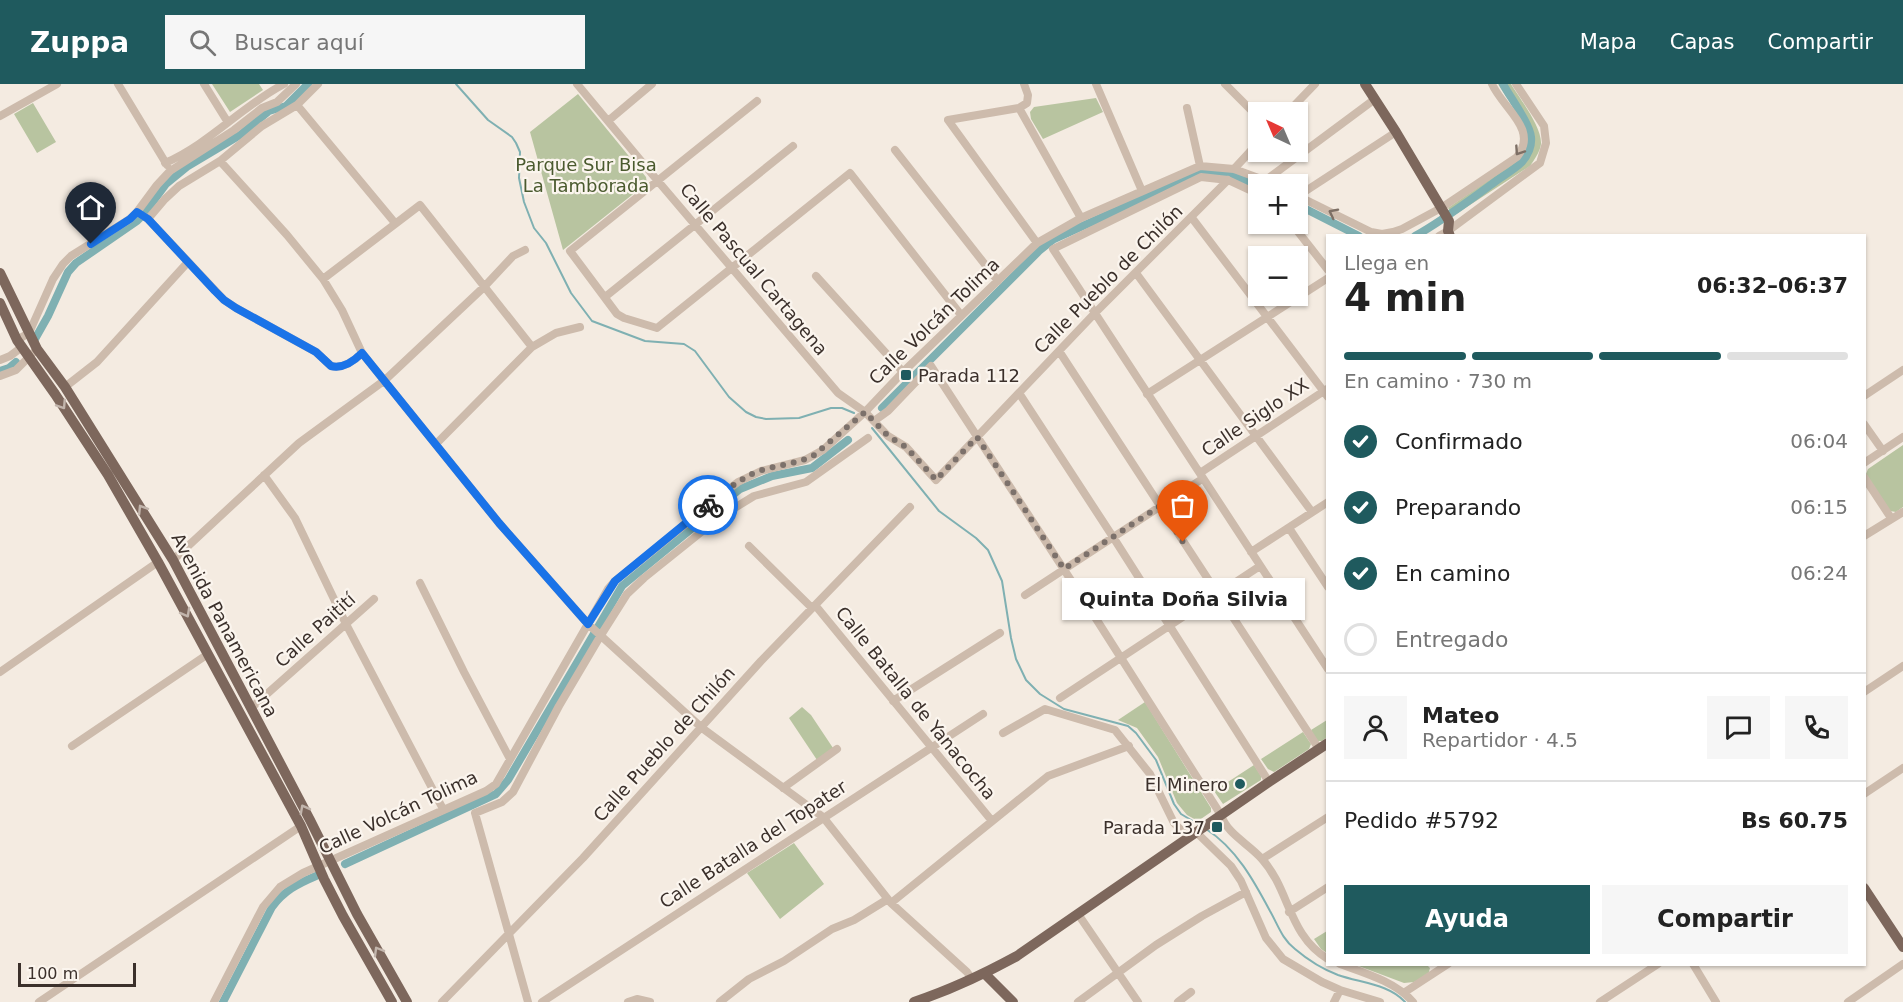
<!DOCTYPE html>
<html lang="es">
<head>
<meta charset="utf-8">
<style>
	:root { --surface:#fff; --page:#f6f6f6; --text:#222; --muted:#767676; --line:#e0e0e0; --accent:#1f5a5e }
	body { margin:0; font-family:"DejaVu Sans",sans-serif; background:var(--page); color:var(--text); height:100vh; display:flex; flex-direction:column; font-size:22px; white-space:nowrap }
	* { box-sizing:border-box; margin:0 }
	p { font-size:20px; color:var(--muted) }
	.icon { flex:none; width:33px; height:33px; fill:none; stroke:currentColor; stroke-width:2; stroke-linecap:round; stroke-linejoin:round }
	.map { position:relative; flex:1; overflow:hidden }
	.details { position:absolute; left:1326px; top:150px; width:540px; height:732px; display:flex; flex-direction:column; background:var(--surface); border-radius:0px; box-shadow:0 2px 4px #0004 }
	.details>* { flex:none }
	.needle { width:39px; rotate:316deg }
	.controls { position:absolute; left:1248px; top:18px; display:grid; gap:12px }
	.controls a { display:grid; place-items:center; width:60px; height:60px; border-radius:0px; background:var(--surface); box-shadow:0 2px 4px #0004; font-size:30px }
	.scale { position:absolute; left:18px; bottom:15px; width:118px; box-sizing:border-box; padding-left:6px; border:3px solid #3b302b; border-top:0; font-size:16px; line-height:21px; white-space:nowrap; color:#3b302b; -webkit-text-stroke:4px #fbf5ee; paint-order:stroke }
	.pin { position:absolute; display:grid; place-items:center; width:51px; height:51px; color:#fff; margin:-62px -26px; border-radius:50% 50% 50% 0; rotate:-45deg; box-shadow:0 0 6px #0007 }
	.pin .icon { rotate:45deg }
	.courier { position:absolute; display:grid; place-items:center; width:60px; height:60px; margin:-30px; border:4px solid #1a73e8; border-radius:50%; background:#fff; color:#222; box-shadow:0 2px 8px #0007 }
	.bubble { position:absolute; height:42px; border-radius:0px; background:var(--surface); box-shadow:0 2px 4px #0004; font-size:20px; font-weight:700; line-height:42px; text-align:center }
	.head em { font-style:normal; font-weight:700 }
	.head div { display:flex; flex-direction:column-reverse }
	.head { display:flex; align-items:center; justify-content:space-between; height:102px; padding:0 18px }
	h1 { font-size:39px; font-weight:700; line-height:45px }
	.bar { display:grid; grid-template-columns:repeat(4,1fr); gap:9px 6px; align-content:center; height:72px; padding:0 18px }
	.bar i { height:8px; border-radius:4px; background:var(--line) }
	.bar .selected { background:var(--accent) }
	.bar p { grid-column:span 4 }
	.line { display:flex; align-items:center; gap:15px; padding:0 18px; border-top:2px solid var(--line) }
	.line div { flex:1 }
	.round { display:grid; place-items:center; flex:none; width:63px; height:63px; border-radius:0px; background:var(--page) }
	ol { padding:0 18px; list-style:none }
	li { display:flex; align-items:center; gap:18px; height:66px }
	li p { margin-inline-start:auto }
	li .icon { padding:6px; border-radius:50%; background:var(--accent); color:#fff; stroke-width:4 }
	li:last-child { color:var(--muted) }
	li i { width:33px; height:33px; border:3px solid var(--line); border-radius:50% }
	.button { display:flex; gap:12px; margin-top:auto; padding:12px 18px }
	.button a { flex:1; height:69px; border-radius:0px; background:var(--accent); color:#fff; font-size:24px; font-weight:700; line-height:69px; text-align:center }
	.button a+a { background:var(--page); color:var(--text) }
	header { display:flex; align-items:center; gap:36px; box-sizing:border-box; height:84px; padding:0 30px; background:var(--accent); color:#fff }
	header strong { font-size:28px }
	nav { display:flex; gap:33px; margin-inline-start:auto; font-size:21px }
	.search { width:420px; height:54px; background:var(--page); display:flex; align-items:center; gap:15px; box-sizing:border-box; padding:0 21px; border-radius:0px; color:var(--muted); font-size:22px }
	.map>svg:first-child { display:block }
	.green { fill:#b8c4a0 }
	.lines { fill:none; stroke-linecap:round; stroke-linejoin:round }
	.stream { stroke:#7fb0b2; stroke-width:2 }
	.canal { stroke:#7fb0b2; stroke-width:8 }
	.minor { stroke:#cdbbac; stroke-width:8 }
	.major { stroke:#7d675c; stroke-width:10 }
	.oneway { stroke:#7d6f65 }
	.oneway2 { stroke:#c2b5ac }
	.done { stroke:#7c716b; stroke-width:6; stroke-dasharray:0 10.8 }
	.route { stroke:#1a73e8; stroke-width:8 }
	.poi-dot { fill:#1f5a5e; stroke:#fbf5ee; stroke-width:2 }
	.labels { text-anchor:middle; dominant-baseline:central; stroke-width:4.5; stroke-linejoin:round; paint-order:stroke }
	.park-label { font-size:18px; fill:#4a5a2e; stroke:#fbf5ee }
	.street-label { font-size:18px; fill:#3b302b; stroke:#fbf5ee }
	.poi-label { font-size:18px; fill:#3b302b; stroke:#fbf5ee; text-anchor:end }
</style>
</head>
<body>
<header>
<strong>Zuppa</strong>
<div class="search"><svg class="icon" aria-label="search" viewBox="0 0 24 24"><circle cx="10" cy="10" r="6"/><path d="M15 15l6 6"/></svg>Buscar aquí</div>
<nav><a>Mapa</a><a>Capas</a><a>Compartir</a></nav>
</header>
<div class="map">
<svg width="1903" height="918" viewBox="0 0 1903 918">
	<rect width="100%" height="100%" fill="#f4ebe1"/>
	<!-- green -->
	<path class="green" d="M 212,0 L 259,0 L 263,6 L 230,28 Z
		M 1498,0 L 1511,0 C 1520,15 1542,43 1541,60 C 1540,68 1534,76 1530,82 L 1453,132 L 1448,124 L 1519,75 L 1523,38 Z
		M 578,10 L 646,93 L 647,99 L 563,166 L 530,48 Z
		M 1096,14 L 1103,28 L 1043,55 L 1031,35 L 1030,28 L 1034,23 Z
		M 33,19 L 56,58 L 37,69 L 14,30 Z
		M 1903,361 L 1903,423 L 1896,428 L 1890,427 L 1866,390 L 1868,385 Z
		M 1145,618 L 1211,724 L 1211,728 L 1198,737 L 1187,731 L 1177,719 L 1158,673 L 1137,644 L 1118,636 Z
		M 802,623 L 811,631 L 833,664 L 817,676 L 789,634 Z
		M 1327,636 L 1327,653 L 1322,657 L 1317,657 L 1311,646 Z
		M 1303,648 L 1311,660 L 1309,665 L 1274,688 L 1268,685 L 1261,675 Z
		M 1254,681 L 1261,692 L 1261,696 L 1223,720 L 1214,707 Z
		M 794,759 L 824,800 L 780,835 L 747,789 Z
		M 1327,847 L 1327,869 L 1321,865 L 1314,855 Z
		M 1356,881 L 1427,881 L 1430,884 L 1428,891 L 1414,898 L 1404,899 Z"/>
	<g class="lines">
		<!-- stream -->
		<path class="stream" d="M 456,0 L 488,36 L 512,53 L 516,59 L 520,68 L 519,94 L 524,118 L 534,144 L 546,159 L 571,209 L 592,237 L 645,257 L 684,260 L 695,267 L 729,313 L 746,328 L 756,333 L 766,335 L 799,334 L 831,324 L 842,324 L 854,329
			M 872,344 L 939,427 L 976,454 L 988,466 L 1002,497 L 1011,554 L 1016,575 L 1026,596 L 1040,610 L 1064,625 L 1128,642 L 1136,649 L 1156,676 L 1174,720 L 1181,730 L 1201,742
			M 1206,745 C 1236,764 1254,797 1270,827 C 1278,841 1282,855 1295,865 C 1308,876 1322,885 1338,891 C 1361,899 1389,900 1405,918"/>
		<!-- canal -->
		<path class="canal" d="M 1298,121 L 1359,152
			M 1415,152 C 1442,137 1467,118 1492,100 C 1501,93 1514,86 1522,78 C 1528,71 1532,62 1531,53 C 1530,40 1510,13 1503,0
			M 35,255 L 48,232 L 68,188 L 76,179 L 137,137 L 144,130 L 166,100 L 188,82 L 240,51 L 269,27 L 286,22 L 308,0
			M 0,287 L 9,284 L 16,278
			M 882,324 L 1039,167 L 1054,155 L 1204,87 L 1234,92 L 1258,102
			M 345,780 L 496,710 L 508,696 L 622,502 L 740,405 L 772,392 L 812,384 L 848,356
			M 223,918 L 272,823 C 284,807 297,800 316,792"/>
		<!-- minor -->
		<path class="minor" d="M 118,0 L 167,81
			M 204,0 L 227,37
			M 577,0 L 657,96 L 838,309 L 865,328 L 888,352 L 906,363 L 936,396 L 1095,229 L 1228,96
			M 1024,0 L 1028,11 L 1027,19 L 1019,24 L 1081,134
			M 1096,0 L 1142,107
			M 1225,0 L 1258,33
			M 757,17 L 570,167 L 617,230 L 624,234 L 657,244 L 850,89 L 961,231
			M 297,21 L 395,139
			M 1019,24 L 948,36 L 1037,159
			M 1187,24 L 1200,82
			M 1288,28 L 1315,0
			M 0,32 L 57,0
			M 608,37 L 652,0
			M 895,66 L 998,197
			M 220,77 L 287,151 L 323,195 L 342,226 L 362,269 L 499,439 L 588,540 L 702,644 L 823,733 L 891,819 L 967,888 L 972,895
			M 165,79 C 209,60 242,22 284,0
			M 1234,85 L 1258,59
			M 1266,96 L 1375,15
			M 1258,110 L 1228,96 L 1201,93 L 1053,165 L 1328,585
			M 1298,112 L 1371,148 L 1382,150 L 1393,148 L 1402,145 L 1441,124 L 1517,73 C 1539,45 1503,25 1492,0
			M 1298,112 L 1396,48
			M 137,128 L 148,135 L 224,216 L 236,224 L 316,268 L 331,282 C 343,285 354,277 362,269
			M 1192,134 L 1328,313
			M 148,135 L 165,115 L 179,102 L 220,77 L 262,42 L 297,21 L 318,0
			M 1292,140 L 1328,186
			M 1439,152 L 1448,147 L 1540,79 L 1546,59 L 1544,42 L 1516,0
			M 1136,189 L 1312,428
			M 816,192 L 903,288
			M 323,195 L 420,121 L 532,263
			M 605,213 L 793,62
			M 17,256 L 29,249 L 53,195 L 63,180 L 71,172 L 130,135 L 137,128 L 157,101 L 170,87 L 234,46 L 262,24 L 277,18 L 296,0
			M 1059,267 L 1319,665
			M 0,276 L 10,272 L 22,263
			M 0,292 L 16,286 L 33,269
			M 65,303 L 97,278 L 188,178
			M 1019,309 L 1113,453 L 1269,698
			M 1147,310 L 1328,194
			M 1864,312 L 1903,286
			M 874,337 L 888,327 L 931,282 L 1093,530 L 1221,731 C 1228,751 1248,759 1262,775 C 1290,806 1288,851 1328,875
			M 1864,340 L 1883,367
			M 436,360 L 532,263 L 556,249 L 580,243
			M 1864,379 L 1903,353
			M 1200,389 L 1327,305
			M 264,391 L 295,434 L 346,540 L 443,725
			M 1864,393 L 1891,434
			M 1289,444 L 1328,503
			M 1864,452 L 1903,428
			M 749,462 L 812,524
			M 1251,468 L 1328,418
			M 173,476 L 299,359 L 385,296 L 484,203 L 513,172 L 525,166
			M 420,499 L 464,588 L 510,675
			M 1025,511 L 1202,395
			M 815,521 L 992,737
			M 0,588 L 158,478
			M 1864,608 L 1903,582
			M 1060,614 L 1260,482
			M 893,617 L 1000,549
			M 251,624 L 374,515
			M 1003,649 L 1045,625 L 1115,646 L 1150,690 L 1174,739 L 1188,753
			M 72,662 L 208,570
			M 783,704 L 837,665
			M 1864,710 L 1903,684
			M 1196,748 L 1231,782 L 1241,797 L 1266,854 L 1283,875 L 1322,898 L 1340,906 L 1380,918
			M 1262,775 L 1328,733
			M 891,819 L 1048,692 L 1129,662
			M 1289,828 L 1328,803
			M 1078,830 L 1138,918
			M 1340,880 C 1365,889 1396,898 1413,918
			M 1693,880 L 1716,918
			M 1405,908 L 1448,880
			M 39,918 L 301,742
			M 214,918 L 263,823 L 280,803 L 303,789 L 486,707 L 496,700 L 608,505 L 615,497 L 738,398 L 761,387 L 805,376 L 823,366 L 865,328 L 903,288 L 1037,159 L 1081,134 L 1200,82 L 1234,85 L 1275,100
			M 442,918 L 583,774 L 761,577 L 910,423
			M 528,918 L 475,729 L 502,718 L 513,708 L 559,622 L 601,551 L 627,510 L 644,494 L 720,433 L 754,412 L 806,398 L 868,354
			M 542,918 L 983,630
			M 628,918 L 637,915 L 650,918
			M 720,918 L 749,895 L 784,877 L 832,845 L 854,836 L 888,815
			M 1078,918 L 1156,861 L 1202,832 L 1246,808
			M 1178,918 L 1191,908
			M 1334,918 L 1340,906
			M 1600,918 L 1658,880
			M 1848,918 L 1903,880"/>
		<!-- major -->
		<path class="major" d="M 1365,0 L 1396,48 L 1449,137 L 1448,147 L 1450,152
			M 0,189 L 37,265 L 65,303 L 173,476 L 310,736 L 357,830 L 407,918
			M 0,219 L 17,256 L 55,310 L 108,391 L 158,478 L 301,742 L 324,795 L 343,832 L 392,918
			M 1864,804 L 1903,863
			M 985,890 L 1013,918
			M 914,918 C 950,906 984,890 1017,872 L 1269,698 L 1328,659"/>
	</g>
	<!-- one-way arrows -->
	<defs><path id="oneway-chevron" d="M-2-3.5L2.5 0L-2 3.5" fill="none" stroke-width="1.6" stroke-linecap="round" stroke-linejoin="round" transform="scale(1.5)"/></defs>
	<g class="oneway">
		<use href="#oneway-chevron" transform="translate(1519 67) rotate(124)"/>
		<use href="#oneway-chevron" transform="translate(1333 129) rotate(-153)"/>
	</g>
	<g class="oneway2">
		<use href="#oneway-chevron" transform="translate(62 321) rotate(57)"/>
		<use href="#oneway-chevron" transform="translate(142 425) rotate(-122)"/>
		<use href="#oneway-chevron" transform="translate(186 529) rotate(61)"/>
		<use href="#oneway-chevron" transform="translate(304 725) rotate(-118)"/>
		<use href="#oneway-chevron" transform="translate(378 867) rotate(-120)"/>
	</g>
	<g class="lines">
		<!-- done -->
		<path class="done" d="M 708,421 C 724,408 739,395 759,387 C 777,381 796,380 813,372 L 865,328 L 888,352 L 906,363 L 936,396 L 977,353 L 1064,485 L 1160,422 L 1183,458"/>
		<!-- route -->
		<path class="route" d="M 91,160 L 130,135 L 137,128 L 148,135 L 215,207 L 224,216 L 236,224 L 316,268 L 331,282 C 343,285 354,277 362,269 L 499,439 L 588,540 L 615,497 L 708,421"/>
	</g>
	<!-- markers -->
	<g class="poi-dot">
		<rect x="900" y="285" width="12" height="12" rx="3"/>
		<circle cx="1240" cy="700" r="6"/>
		<rect x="1211" y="737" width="12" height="12" rx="3"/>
	</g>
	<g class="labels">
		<!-- park labels -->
		<g class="park-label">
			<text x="586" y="80">Parque Sur Bisa<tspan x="586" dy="21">La Tamborada</tspan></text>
		</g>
		<!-- street labels -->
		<g class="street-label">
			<text transform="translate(754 185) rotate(50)">Calle Pascual Cartagena</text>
			<text transform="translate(1108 195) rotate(-45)">Calle Pueblo de Chilón</text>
			<text transform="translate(934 237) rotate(-44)">Calle Volcán Tolima</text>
			<text transform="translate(1255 333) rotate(-34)">Calle Siglo XX</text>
			<text transform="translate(225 541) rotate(62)">Avenida Panamericana</text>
			<text transform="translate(315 546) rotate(-42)">Calle Paitití</text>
			<text transform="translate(916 619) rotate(51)">Calle Batalla de Yanacocha</text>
			<text transform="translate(664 660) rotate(-48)">Calle Pueblo de Chilón</text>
			<text transform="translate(398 728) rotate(-25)">Calle Volcán Tolima</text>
			<text transform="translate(753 760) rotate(-33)">Calle Batalla del Topater</text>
		</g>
		<!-- poi labels -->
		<g class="poi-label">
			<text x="918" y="291" text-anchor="start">Parada 112</text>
			<text x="1228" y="700">El Minero</text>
			<text x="1205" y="743">Parada 137</text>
		</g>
	</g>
</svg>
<div class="controls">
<a><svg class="needle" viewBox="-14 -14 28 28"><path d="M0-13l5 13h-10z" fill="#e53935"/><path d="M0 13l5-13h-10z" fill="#767676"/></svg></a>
<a>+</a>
<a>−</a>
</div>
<div class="scale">100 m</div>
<div class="pin" style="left:1183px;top:458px;background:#ea580c"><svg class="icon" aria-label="bag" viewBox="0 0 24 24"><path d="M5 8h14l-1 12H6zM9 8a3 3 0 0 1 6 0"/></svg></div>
<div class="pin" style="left:91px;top:160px;background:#1f2937"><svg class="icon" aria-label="home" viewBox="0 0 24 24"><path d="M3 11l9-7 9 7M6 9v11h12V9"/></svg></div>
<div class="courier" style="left:708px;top:421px"><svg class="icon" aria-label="bike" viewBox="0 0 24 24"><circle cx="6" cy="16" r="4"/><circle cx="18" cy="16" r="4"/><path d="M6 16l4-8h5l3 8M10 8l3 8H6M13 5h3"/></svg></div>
<div class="bubble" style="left:1062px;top:494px;width:243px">Quinta Doña Silvia</div>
<section class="details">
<div class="head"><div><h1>4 min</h1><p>Llega en</p></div><em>06:32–06:37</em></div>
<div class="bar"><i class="selected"></i><i class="selected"></i><i class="selected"></i><i></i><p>En camino · 730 m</p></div>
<ol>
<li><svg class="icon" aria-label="check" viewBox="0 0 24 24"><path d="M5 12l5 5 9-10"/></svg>Confirmado<p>06:04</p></li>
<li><svg class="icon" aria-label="check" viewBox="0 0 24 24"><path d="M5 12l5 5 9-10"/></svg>Preparando<p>06:15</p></li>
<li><svg class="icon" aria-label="check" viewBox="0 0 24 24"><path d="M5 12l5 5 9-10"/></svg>En camino<p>06:24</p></li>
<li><i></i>Entregado</li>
</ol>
<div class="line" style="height:108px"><a class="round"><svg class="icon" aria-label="person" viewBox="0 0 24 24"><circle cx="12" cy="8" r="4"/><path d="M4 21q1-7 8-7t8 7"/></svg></a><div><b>Mateo</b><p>Repartidor · 4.5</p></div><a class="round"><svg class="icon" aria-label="chat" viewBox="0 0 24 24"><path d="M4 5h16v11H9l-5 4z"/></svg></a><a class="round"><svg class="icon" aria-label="phone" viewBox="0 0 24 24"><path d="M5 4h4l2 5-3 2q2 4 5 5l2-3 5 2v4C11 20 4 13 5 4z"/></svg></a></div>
<div class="line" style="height:78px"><div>Pedido #5792</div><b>Bs 60.75</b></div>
<div class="button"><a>Ayuda</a><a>Compartir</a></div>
</section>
</div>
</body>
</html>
